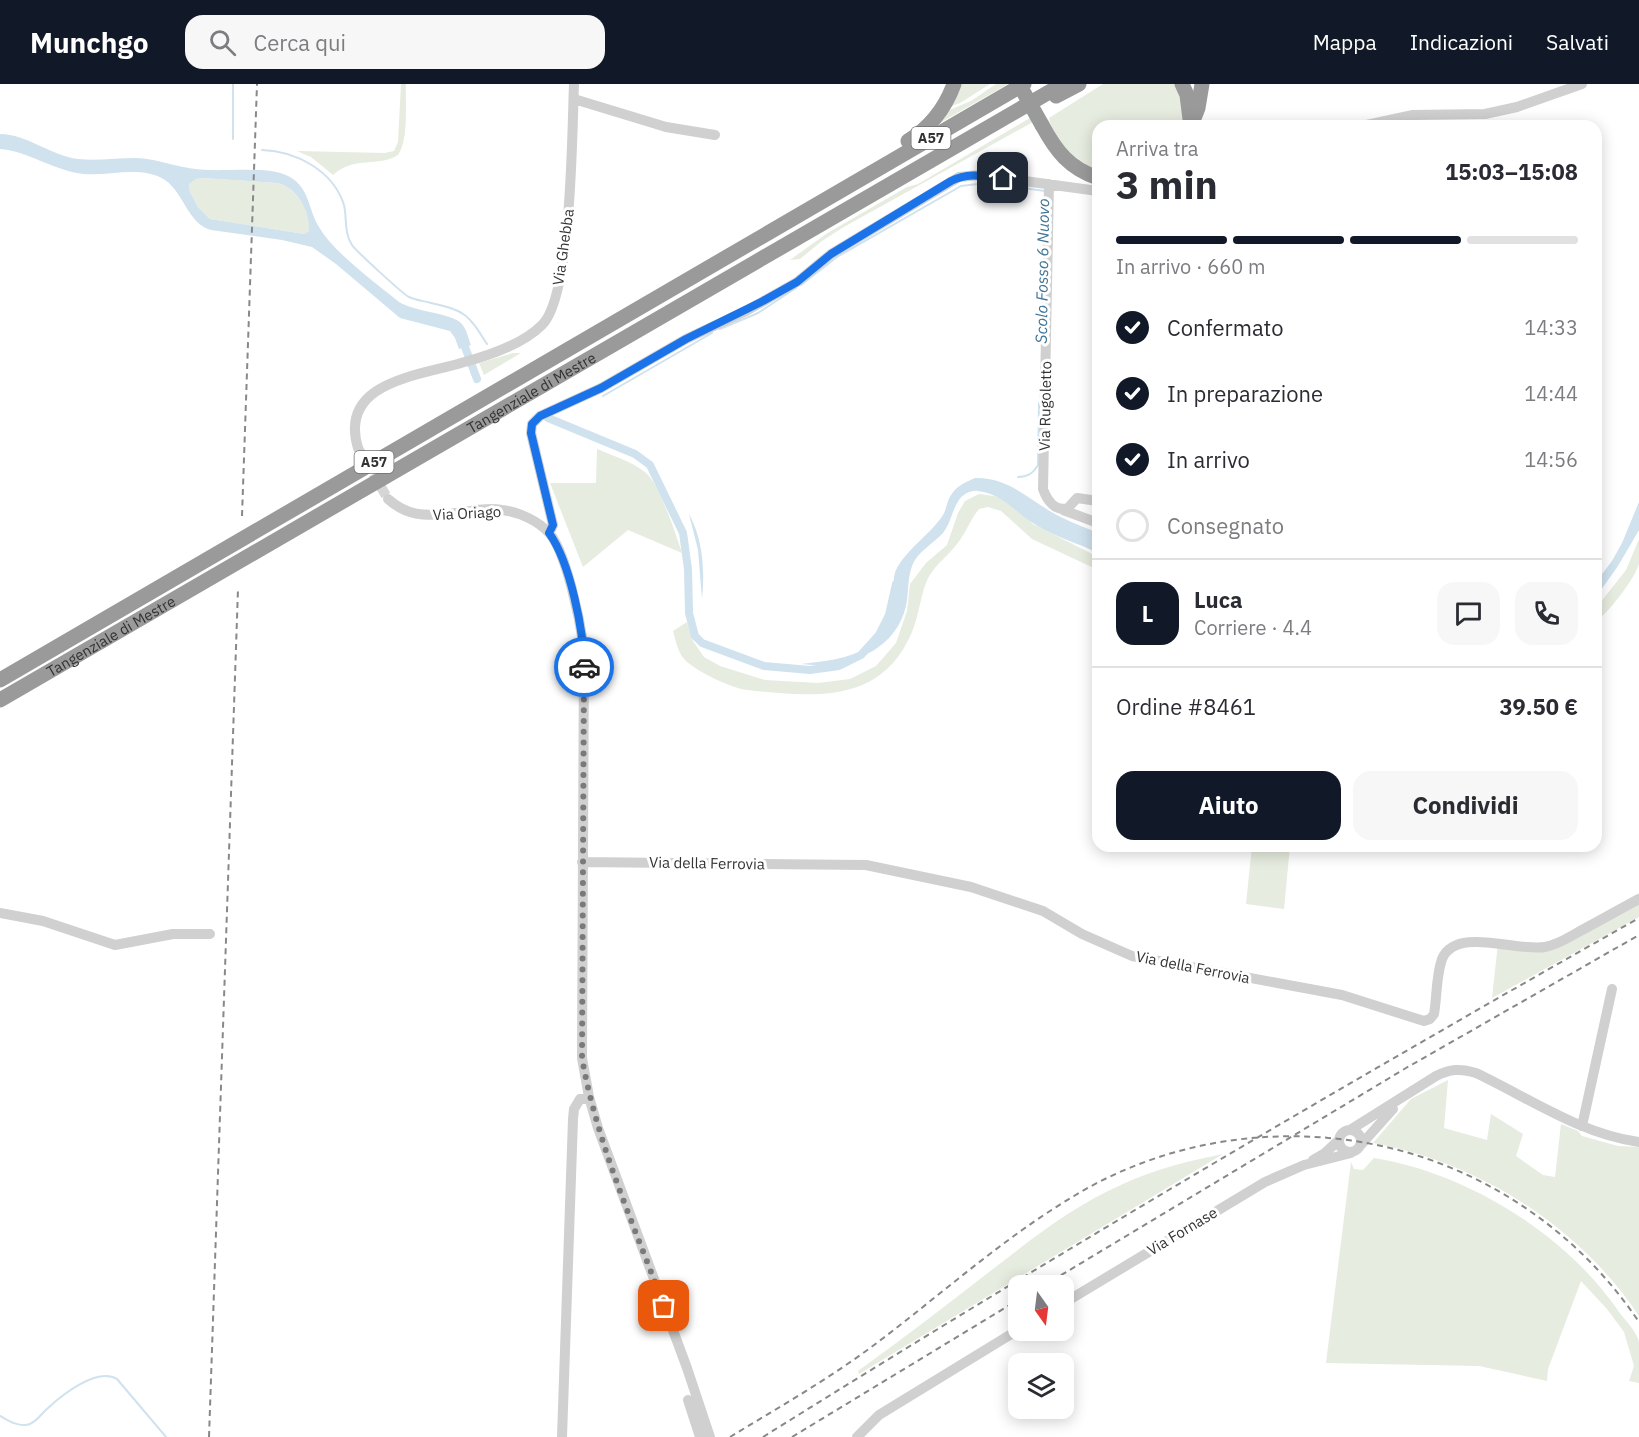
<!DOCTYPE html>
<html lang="it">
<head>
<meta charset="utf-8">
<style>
	:root { --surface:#fff; --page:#f7f7f7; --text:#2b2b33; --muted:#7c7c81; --line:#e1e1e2; --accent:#111827 }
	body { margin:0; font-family:"IBM Plex Sans",sans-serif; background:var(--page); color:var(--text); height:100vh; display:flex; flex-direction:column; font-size:22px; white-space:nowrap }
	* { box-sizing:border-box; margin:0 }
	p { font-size:20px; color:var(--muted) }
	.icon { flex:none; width:33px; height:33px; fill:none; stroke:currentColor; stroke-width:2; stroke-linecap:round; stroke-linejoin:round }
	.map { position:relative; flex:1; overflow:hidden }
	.side { position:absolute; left:1092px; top:36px; width:510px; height:732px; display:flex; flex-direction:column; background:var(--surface); border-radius:18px; box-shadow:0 3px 15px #0003 }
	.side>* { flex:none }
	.needle { width:39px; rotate:166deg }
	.controls { position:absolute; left:1008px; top:1191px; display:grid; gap:12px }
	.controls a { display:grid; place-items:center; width:66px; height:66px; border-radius:12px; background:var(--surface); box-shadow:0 3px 15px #0003; font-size:30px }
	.pin { position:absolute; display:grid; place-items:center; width:51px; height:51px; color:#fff; margin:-26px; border-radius:12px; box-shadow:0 3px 9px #0006 }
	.courier { position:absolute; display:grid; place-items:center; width:60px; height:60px; margin:-30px; border:4px solid #1a73e8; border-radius:50%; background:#fff; color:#222; box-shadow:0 2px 8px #0007 }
	.overview em { font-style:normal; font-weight:700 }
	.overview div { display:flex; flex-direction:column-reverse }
	.overview { display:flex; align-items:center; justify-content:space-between; height:102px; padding:0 24px }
	h1 { font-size:39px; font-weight:700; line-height:45px }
	.bar { display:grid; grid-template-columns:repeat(4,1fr); gap:9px 6px; align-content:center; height:72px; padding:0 24px }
	.bar i { height:8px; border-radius:4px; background:var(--line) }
	.bar .selected { background:var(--accent) }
	.bar p { grid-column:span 4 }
	.line { display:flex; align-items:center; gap:15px; padding:0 24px; border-top:2px solid var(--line) }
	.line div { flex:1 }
	.round { display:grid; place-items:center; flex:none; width:63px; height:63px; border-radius:18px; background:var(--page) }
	ol { padding:0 24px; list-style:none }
	li { display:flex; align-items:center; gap:18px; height:66px }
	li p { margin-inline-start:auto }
	li .icon { padding:6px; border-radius:50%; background:var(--accent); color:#fff; stroke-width:4 }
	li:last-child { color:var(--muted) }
	li i { width:33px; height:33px; border:3px solid var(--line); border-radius:50% }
	.cta { display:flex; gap:12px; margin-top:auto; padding:12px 24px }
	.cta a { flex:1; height:69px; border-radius:18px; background:var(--accent); color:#fff; font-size:24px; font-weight:700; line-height:69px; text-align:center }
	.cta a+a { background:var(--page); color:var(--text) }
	header { display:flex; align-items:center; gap:36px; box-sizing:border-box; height:84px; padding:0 30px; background:var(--accent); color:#fff }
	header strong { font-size:28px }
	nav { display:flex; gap:33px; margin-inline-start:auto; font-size:21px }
	.search { width:420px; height:54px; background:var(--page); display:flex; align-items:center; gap:15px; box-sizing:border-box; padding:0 21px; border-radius:18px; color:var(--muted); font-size:22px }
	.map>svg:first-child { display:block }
	.green { fill:#e6ecdf }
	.water { fill:#cfe2ee; fill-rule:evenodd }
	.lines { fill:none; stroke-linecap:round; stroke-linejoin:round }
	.stream { stroke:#cfe2ee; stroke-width:2 }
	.canal { stroke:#cfe2ee; stroke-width:8 }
	.minor-tunnel { stroke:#d6d6d6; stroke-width:10; stroke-dasharray:10 5; stroke-linecap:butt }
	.minor { stroke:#d0d0d0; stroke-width:10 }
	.highway { stroke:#9a9a9a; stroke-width:15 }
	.rail { stroke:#888; stroke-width:2; stroke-dasharray:6 4.5; stroke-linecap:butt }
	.highway-bridge { stroke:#9a9a9a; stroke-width:15 }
	.done { stroke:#7a7a7a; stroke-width:6; stroke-dasharray:0 10.8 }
	.route { stroke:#1a73e8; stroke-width:8 }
	.labels { text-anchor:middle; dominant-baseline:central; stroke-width:6; stroke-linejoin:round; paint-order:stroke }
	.shield { fill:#fff; stroke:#707070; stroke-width:1.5 }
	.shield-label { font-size:14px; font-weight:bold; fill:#333 }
	.street-label { font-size:15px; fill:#333; stroke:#fff }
	.water-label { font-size:16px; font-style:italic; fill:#3f7597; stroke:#fff }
</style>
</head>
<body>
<header>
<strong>Munchgo</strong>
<div class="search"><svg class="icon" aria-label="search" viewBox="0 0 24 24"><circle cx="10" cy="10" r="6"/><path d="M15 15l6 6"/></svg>Cerca qui</div>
<nav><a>Mappa</a><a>Indicazioni</a><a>Salvati</a></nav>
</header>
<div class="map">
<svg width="1639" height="1353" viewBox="0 0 1639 1353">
	<rect width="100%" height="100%" fill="#fff"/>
	<!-- green -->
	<path class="green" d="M 401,0 L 406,0 C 405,19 409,56 398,71 C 377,84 356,71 333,91 L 311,73 L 297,67 L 385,69 L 394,67 L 398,58 Z
		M 959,0 L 990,0 L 960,19 L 952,22 Z
		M 996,0 L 1008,0 L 938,40 L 947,27 L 971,17 Z
		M 1103,0 L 1175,0 L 1186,28 L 1184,42 L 1098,42 L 1098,87 C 1078,77 1052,57 1049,34 Z
		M 1030,34 L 1033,38 L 842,144 L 822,157 L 800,175 L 790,176 L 826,150 L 907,103 L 918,100 Z
		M 202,94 L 278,99 C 297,105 311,127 309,147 L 304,150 L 210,135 L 198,123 L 190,108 L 189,100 L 196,95 Z
		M 513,269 L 521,269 L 484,291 L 479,279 Z
		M 597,365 C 613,372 631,377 645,388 C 659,398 676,451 682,469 L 628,446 L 583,483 L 550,399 L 596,399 Z
		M 979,410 L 994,412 L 1006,417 L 1018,424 L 1033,440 L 1098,473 L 1098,486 L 1032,455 L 1001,427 L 988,423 L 979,425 C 970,436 966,449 957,460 C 949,471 937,479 930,491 C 922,502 919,532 912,548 C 881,621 814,613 747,606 C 731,604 698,588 686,577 C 678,570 676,557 673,547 L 687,538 L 693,557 L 704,573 L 720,582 L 765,596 L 818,599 L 850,595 L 876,582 L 896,559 L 907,527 L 910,500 L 926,479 L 947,461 L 958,429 L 965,417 Z
		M 1639,455 C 1639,463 1639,472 1639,479 C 1637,492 1607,531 1596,537 L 1596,524 L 1626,486 Z
		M 1252,762 L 1290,762 L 1284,825 L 1246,820 Z
		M 1639,809 L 1639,833 L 1474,924 L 1492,914 L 1498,859 L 1532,862 L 1561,853 Z
		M 1448,996 L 1444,1044 L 1487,1056 L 1491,1030 L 1523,1050 L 1516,1072 L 1543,1091 L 1555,1093 L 1561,1040 L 1578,1047 L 1582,1052 L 1618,1062 L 1639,1063 L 1639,1232 C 1579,1142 1478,1078 1373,1059 L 1411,1015 Z
		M 1223,1070 L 859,1290 L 858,1287 C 904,1254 948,1220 993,1185 C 1034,1153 1075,1121 1123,1100 C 1155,1085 1189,1077 1223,1070 Z
		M 1374,1074 C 1467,1089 1566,1150 1619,1228 C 1625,1236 1637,1248 1639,1258 C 1639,1270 1639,1287 1639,1299 L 1629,1297 L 1634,1282 L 1624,1248 L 1607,1225 L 1581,1197 L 1548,1285 L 1547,1297 L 1479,1282 L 1326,1279 L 1351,1078 L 1354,1085 L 1363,1086 Z"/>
	<!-- water -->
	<path class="water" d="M 0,50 C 27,50 51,72 78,75 C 97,77 117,74 137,74 C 160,75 183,86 209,86 C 231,87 271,82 290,93 C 310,105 308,125 319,143 C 334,169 375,198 399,218 C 415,228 451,229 461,239 C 467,245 468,254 471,261 L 459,265 L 455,254 L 450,247 L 400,234 L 336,180 L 312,163 L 282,156 L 211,146 C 187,139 185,110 165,96 C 142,81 110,92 84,90 C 54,87 28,67 0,65 ZM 202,94 L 278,99 C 298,105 310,127 309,147 L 304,150 L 210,135 L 198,123 L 190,108 L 189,100 L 196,95 Z
		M 975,394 C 1012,393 1032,420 1063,434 C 1075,440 1087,444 1098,449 L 1098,469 C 1078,459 1055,453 1036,441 C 1016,429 1003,410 978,407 C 971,406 963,410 959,416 C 952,426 951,439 943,449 C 933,460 917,468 912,482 C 907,496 909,508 906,522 C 895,569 844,586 801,580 C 845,575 886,571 894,517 C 895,507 892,494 896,486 C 906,466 928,452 941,434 C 945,429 946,423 948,417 C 953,404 963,399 975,394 Z
		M 1639,418 L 1639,446 L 1618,482 L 1596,513 L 1596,498 L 1612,477 L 1622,459 Z
		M 689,430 C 703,455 705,487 702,515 L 698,466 Z"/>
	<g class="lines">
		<!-- stream -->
		<path class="stream" d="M 233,55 L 233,0
			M 262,66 C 295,67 333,86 344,121 C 347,134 344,149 352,161 C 355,166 404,211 409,213 C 415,216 424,217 431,219 C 466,227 468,230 487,260
			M 801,201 L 837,173 L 961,102 L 986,99 L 1045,107
			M 720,245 L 758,229 L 796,204
			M 603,312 L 712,249
			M 1018,393 C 1027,393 1033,390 1038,381 L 1039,319
			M 0,1332 C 8,1336 16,1342 26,1341 C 35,1340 41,1330 48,1324 C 62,1311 97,1283 117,1295 L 166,1353"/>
		<!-- canal -->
		<path class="canal" d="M 462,255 L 477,295
			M 548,334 L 635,370 L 650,381 L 683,449 L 688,485 L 689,529 L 695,552 L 702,559 L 764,582 L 810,586 L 839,582 L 861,571 L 879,551 L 889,531 L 896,500"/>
		<!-- minor-tunnel -->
		<path class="minor-tunnel" d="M 358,364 L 388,415"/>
		<!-- minor -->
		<path class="minor" d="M 574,15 L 666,43 L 715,51
			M 1362,42 L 1413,31 L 1485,30 L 1517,23 L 1582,0
			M 1049,100 L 1043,405 C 1047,416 1055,428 1068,424 L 1077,414 L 1098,417
			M 358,364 C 338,298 418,292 461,279 C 488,272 522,261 542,241 C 572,212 572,46 574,0
			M 388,415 C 407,432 424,432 448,430 C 466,428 484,423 502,426 C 519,428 539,437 550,450 C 567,471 580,537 584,564 L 582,974 L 589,1013 L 598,1044 L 687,1284 L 710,1353
			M 1063,426 L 1098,439
			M 549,449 L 553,441 L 531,349 L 532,340 L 540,332 L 601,304 L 686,255 L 746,227 L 797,198 L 831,170 L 959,93 L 980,91 L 1098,107
			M 582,778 L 866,781 L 971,803 L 1043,827 L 1082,850 L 1132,872 L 1342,911 L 1424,937 L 1430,935 L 1434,930 C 1437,913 1436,892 1442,875 C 1456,842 1517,868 1545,863 C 1558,861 1571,852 1582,846 C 1601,836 1620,825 1639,815
			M 0,829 L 43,837 L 115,861 L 173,850 L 210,850
			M 1582,1042 L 1612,905
			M1339 1057a11 11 0 1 1 22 0a11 11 0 1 1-22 0Z
			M 1350,1046 L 1436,992 C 1450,985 1460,984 1476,989 C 1529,1014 1580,1050 1639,1058
			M 1359,1063 L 1393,1025
			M 1313,1076 L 1325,1069 L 1339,1056
			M 1064,1219 L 1265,1098 L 1304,1081 L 1351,1069
			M 688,1316 L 700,1353
			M 562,1353 L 573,1035 L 574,1025 L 580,1015 L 589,1013
			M 857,1353 L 879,1331 L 1018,1246"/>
		<!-- highway -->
		<g class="highway">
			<path d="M 1182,0 L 1187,11 L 1190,35"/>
			<path d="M 1056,12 L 1079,0"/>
			<path d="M 1042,41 C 1056,67 1069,84 1098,94"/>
			<path d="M 1191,42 L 1198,24 L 1202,0"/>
			<path d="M 908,57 C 931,43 945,25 954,0"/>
			<path d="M 0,596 L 1024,0"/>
			<path id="s1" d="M 0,616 L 1063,0"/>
		</g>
		<!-- rail -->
		<path class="rail" d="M 242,432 L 257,0
			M 1043,1202 L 1406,984 L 1639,851
			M 209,1353 L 238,505
			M 730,1353 C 781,1322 834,1292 882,1255 C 945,1207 1005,1153 1074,1112 C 1179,1048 1312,1035 1428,1075 C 1514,1105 1588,1162 1639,1238
			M 763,1353 C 1051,1173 1343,1001 1639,834
			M 792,1353 L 1018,1216"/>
		<!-- highway-bridge -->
		<path class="highway-bridge" d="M 1019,0 L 1042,41"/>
	</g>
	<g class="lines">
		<!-- done -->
		<path class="done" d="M 584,583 L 582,974 C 597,1060 634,1141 664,1222"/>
		<!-- route -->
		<path class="route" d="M 584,583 C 584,547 570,478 549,449 L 553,441 L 531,349 L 532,340 L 540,332 L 601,304 L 686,255 L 763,217 L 797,198 L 831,170 L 951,97 C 969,88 984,92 1003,94"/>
	</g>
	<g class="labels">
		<!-- shield labels -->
		<g class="shield">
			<rect x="911.5" y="43" width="39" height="22" rx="4.5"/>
			<rect x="354.5" y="367" width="39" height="22" rx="4.5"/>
		</g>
		<g class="shield-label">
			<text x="931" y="54">A57</text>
			<text x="374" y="378">A57</text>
		</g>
		<!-- street labels -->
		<g class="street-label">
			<text transform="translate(563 163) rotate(-82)">Via Ghebba</text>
			<text stroke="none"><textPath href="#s1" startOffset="614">Tangenziale di Mestre</textPath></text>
			<text transform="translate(1045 322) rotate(-89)">Via Rugoletto</text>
			<text transform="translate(467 429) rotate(-3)">Via Oriago</text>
			<text stroke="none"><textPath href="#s1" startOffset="128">Tangenziale di Mestre</textPath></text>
			<text transform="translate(707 779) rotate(1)">Via della Ferrovia</text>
			<text transform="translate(1193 883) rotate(11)">Via della Ferrovia</text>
			<text transform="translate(1182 1147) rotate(-31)">Via Fornase</text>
		</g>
		<!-- water labels -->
		<g class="water-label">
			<text transform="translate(1042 187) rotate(-89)">Scolo Fosso 6 Nuovo</text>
		</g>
	</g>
</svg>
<div class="controls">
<a><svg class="needle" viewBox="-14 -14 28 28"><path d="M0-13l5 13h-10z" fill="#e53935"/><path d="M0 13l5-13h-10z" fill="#7c7c81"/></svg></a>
<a><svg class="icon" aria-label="layers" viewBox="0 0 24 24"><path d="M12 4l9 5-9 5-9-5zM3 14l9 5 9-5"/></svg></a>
</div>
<div class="pin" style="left:664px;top:1222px;background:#ea580c"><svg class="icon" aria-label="bag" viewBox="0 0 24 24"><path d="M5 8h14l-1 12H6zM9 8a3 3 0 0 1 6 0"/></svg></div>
<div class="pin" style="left:1003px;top:94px;background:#1f2937"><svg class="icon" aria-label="home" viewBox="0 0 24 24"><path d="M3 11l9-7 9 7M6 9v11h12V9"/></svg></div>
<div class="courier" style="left:584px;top:583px"><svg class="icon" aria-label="car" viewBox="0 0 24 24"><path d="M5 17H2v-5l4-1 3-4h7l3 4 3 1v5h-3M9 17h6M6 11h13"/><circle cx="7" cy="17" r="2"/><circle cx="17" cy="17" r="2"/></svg></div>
<section class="side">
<div class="overview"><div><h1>3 min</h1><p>Arriva tra</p></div><em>15:03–15:08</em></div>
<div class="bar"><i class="selected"></i><i class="selected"></i><i class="selected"></i><i></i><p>In arrivo · 660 m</p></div>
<ol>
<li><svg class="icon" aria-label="check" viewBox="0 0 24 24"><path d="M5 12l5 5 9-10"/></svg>Confermato<p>14:33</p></li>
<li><svg class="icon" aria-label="check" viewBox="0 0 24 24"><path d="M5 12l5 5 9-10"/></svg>In preparazione<p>14:44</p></li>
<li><svg class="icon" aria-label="check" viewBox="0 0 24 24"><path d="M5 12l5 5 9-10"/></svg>In arrivo<p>14:56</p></li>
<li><i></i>Consegnato</li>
</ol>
<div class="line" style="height:108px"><b class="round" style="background:var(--accent);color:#fff">L</b><div><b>Luca</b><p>Corriere · 4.4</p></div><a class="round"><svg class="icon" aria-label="chat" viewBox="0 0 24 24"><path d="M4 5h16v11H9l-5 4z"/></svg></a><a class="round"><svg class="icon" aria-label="phone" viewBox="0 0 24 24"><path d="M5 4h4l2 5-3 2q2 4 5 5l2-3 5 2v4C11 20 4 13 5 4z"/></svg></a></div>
<div class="line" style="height:78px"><div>Ordine #8461</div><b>39.50 €</b></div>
<div class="cta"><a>Aiuto</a><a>Condividi</a></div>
</section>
</div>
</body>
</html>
